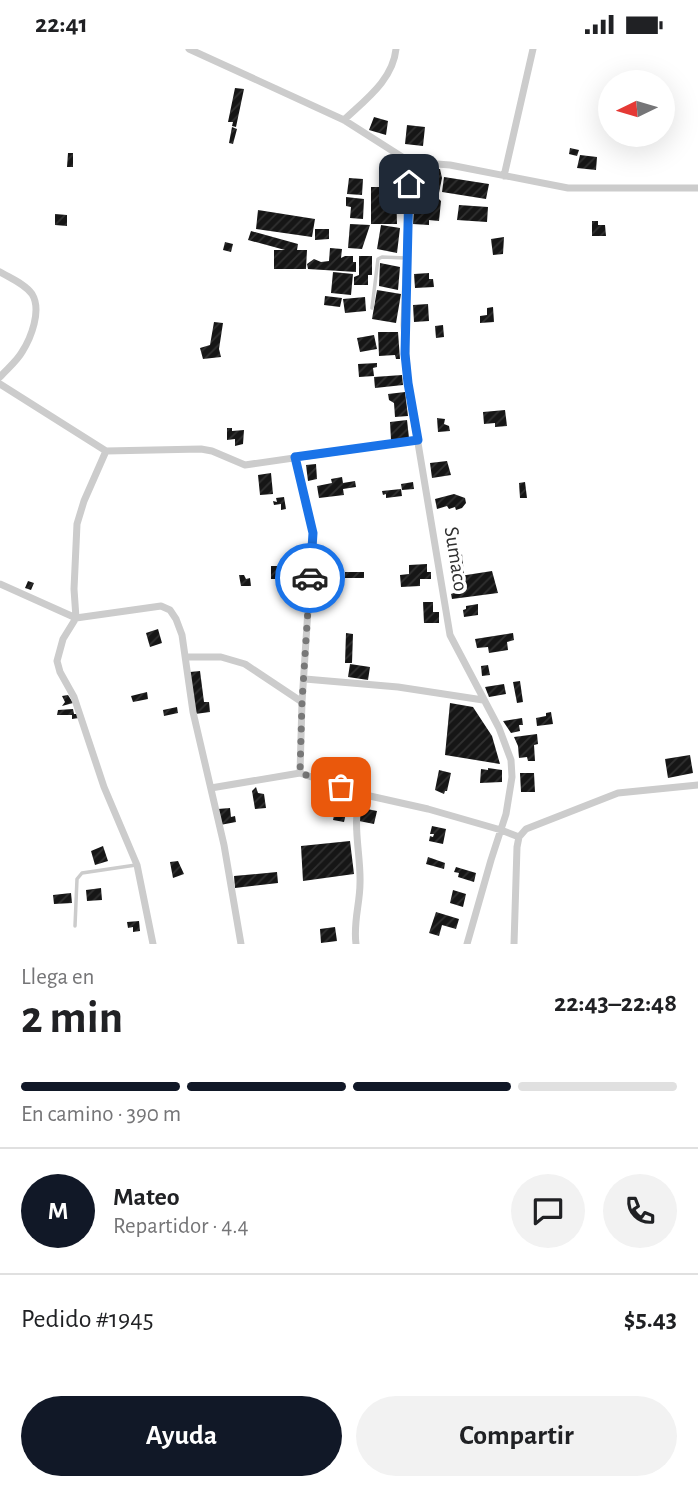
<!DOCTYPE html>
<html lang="es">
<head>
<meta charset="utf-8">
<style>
	:root { --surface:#fff; --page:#f2f2f2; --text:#202124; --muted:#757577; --line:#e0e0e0; --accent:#111827 }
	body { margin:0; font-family:"Alegreya Sans",sans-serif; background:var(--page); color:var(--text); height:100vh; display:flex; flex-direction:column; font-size:26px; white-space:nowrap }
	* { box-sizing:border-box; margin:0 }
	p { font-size:23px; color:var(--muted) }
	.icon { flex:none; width:38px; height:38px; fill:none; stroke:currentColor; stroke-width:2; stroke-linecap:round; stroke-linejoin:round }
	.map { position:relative; height:895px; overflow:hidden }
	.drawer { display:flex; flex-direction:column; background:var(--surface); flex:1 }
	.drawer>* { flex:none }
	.needle { width:46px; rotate:265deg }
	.controls { position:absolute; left:598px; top:21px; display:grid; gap:14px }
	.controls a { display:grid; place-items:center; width:77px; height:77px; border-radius:50%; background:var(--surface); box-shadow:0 7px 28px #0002; font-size:35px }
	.pin { position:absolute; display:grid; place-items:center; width:60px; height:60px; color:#fff; margin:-30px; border-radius:14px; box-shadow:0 4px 10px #0006 }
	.courier { position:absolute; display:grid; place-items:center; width:70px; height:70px; margin:-35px; border:5px solid #1a73e8; border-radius:50%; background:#fff; color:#222; box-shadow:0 2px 9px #0007 }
	.headline em { font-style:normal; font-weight:700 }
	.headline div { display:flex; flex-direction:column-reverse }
	.headline { display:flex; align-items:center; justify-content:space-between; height:119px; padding:0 21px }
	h1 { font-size:46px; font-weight:700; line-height:52px }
	.bar { display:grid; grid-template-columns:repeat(4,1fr); gap:10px 7px; align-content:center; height:84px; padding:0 21px }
	.bar i { height:9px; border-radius:5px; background:var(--line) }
	.bar .selected { background:var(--accent) }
	.bar p { grid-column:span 4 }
	.line { display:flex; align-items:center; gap:18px; padding:0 21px; border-top:2px solid var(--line) }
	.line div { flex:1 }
	.round { display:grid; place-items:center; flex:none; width:74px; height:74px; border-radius:37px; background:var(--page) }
	.primary-button { display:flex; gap:14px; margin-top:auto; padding:14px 21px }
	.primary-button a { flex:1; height:80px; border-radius:42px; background:var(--accent); color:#fff; font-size:28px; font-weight:700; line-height:80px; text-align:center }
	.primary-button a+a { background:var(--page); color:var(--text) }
	.status { display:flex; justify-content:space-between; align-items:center; height:49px; padding:0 35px; background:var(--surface); direction:ltr }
	.status svg { height:19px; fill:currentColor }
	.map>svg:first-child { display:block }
	.building { fill:url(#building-hatch) }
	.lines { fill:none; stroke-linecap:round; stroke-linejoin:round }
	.lane { stroke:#ccc; stroke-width:3.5 }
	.street { stroke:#ccc; stroke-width:7 }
	.done { stroke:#787878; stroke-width:7; stroke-dasharray:0 12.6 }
	.route { stroke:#1a73e8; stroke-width:9 }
	.labels { text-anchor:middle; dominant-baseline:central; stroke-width:7; stroke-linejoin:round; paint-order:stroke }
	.street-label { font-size:21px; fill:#2f2f2f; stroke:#fff }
</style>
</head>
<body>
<div class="status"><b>22:41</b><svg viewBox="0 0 49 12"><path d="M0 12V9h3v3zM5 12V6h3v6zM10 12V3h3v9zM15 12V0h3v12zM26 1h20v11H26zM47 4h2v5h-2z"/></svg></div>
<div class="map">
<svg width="698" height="895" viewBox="0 0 698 895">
	<defs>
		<pattern id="building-hatch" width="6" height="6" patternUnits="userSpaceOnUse" patternTransform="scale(1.75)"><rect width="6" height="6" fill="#161616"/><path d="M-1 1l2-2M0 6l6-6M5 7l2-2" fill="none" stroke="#303030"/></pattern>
	</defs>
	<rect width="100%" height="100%" fill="#fff"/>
	<!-- building -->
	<path class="building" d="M 235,39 L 244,40 L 236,78 L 232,77 L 233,73 L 228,73 Z
		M 374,68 L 388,72 L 386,86 L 369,81 Z
		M 407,76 L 425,78 L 423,97 L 405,95 Z
		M 232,78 L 237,80 L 233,95 L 229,94 Z
		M 570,99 L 579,101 L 577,107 L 569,105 Z
		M 68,104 L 73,104 L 73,118 L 67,118 Z
		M 580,106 L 597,108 L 596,121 L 577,119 Z
		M 417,118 L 440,120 L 442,129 L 438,149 L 441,152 L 439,172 L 429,171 L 429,176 L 413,175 Z
		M 444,128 L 489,135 L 486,150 L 442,143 Z
		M 349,129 L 363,130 L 362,146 L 347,145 Z
		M 371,138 L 396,138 L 397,175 L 371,175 Z
		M 346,148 L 364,150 L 363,170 L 350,169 L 351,158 L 346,157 Z
		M 459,156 L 488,158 L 487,173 L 457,171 Z
		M 258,161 L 315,170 L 312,188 L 256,180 Z
		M 55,165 L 67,166 L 67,177 L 55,176 Z
		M 592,172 L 598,172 L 598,176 L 605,176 L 606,187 L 592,187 Z
		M 350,175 L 370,176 L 362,200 L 348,199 Z
		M 381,176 L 400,179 L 397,204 L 377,200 Z
		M 315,180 L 329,180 L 329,190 L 315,191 Z
		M 251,182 L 298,195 L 297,201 L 307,201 L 306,220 L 274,220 L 274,201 L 285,201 L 248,191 Z
		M 504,188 L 503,205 L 493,206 L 491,190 Z
		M 225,193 L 233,195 L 231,203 L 223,201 Z
		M 330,199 L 342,200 L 341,209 L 345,207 L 353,207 L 353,213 L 356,213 L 356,223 L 308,220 L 307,215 L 314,210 L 321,213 L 329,212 Z
		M 359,207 L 372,207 L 372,226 L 368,226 L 368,236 L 354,236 L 354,228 L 359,226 Z
		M 380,214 L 400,218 L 398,241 L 379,237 Z
		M 333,223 L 353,225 L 351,246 L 331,244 Z
		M 429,224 L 429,230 L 433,230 L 434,238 L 415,239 L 414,225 Z
		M 377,241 L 401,245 L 396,274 L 372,270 Z
		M 325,247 L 342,249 L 340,258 L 324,256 Z
		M 365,248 L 366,262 L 345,264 L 343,250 Z
		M 428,255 L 429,272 L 414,273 L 413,256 Z
		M 493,258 L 494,273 L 480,274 L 480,267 L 487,266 L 487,259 Z
		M 214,273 L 223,274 L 219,300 L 221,308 L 203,310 L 200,299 L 210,296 Z
		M 443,276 L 444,288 L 436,289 L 435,277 Z
		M 378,283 L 398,283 L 400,310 L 396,310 L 395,306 L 379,307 Z
		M 374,286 L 377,300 L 360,303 L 357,289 Z
		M 377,314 L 377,318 L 373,319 L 374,327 L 359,328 L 358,315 Z
		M 402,326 L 403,336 L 375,339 L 374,328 Z
		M 405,343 L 408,367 L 395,368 L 394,354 L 389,351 L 388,345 Z
		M 505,361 L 507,377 L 495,378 L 495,374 L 484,375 L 483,363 Z
		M 437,369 L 445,370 L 444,375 L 449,377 L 450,382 L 438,383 Z
		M 407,371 L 409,389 L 391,391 L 390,373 Z
		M 227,379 L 232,379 L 232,382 L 244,381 L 243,395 L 235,397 L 235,390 L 227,391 Z
		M 447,412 L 451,426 L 432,429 L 430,414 Z
		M 316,415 L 317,430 L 308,432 L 306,416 Z
		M 271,424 L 273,445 L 260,446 L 258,426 Z
		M 342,428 L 343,434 L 355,432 L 356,438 L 343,440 L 344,446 L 319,449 L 317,437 L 332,434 L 331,430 Z
		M 413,433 L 414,440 L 402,441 L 401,435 Z
		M 525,433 L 527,449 L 520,449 L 519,434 Z
		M 401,440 L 402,447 L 386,449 L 386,445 L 383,446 L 382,442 Z
		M 454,445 L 465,449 L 466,454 L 462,459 L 456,461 L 455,458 L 449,460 L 447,457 L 437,460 L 435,450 Z
		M 284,448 L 286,460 L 281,461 L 281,455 L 274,456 L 273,452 L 277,453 L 276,449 Z
		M 462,505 L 464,525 L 458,526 L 457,515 L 453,514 L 453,506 Z
		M 427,515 L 427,523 L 431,523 L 431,530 L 420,530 L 420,537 L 401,538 L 400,526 L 409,525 L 409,516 Z
		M 271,517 L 283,517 L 283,521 L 298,520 L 299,533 L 283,534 L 283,530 L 271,530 Z
		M 492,522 L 498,544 L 452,550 L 451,545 L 462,541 L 460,527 Z
		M 345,523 L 364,523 L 364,529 L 345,529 Z
		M 239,526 L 244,526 L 246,530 L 250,529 L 251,537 L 241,537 Z
		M 28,532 L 34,534 L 31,541 L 25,539 Z
		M 423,553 L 433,553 L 433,563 L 439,563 L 439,574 L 424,574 Z
		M 478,555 L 478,566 L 464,568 L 463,561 L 466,560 L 466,557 Z
		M 158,580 L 162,594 L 150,598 L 146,584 Z
		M 346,584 L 353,585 L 352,614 L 345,614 Z
		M 513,584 L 514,591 L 507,593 L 508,601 L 489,604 L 488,598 L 477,599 L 475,590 Z
		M 350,615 L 370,618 L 368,631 L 348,628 Z
		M 488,616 L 490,626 L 482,627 L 481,617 Z
		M 200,622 L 204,653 L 209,653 L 210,663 L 195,665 L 190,623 Z
		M 520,632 L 523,653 L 517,654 L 513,633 Z
		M 504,635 L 506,645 L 489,648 L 485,638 Z
		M 147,643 L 148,650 L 133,653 L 131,647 Z
		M 68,646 L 73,654 L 62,657 L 65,653 L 62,647 Z
		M 450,654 L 473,658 L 492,687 L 500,715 L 445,706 Z
		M 177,658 L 178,664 L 164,667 L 163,661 Z
		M 73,660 L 74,665 L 78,665 L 79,669 L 72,670 L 72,666 L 57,666 L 58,661 Z
		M 551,663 L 553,675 L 537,677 L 536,669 L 546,667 L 546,664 Z
		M 522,669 L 523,676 L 519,676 L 520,682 L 511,684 L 503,672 Z
		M 537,685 L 538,695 L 534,696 L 535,712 L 528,712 L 527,708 L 519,709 L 518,697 L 514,688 Z
		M 690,706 L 693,724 L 668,729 L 665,710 Z
		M 488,719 L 502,721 L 502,733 L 480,734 L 481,720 L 488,721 Z
		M 439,721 L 451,724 L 447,742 L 445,742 L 444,745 L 435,741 Z
		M 520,724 L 534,724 L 535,743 L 521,743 Z
		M 256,738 L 258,744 L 264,745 L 266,759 L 255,760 L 252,742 Z
		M 336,757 L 347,760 L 344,773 L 333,771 Z
		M 230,759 L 231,768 L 235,767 L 236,773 L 220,776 L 218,760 Z
		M 362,759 L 377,762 L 374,775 L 359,772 Z
		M 432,777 L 446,780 L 443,795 L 429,792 L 430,787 L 433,788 L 434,785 L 430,785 Z
		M 350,792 L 354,825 L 303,832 L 301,797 Z
		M 103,797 L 108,812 L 95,816 L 91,802 Z
		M 428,808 L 445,814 L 444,820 L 426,815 Z
		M 178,812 L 184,825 L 173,829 L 170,813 Z
		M 456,818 L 476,824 L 474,833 L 458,828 L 459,824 L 454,823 Z
		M 277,823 L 278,834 L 235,839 L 234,827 Z
		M 101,839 L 102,851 L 87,852 L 86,841 Z
		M 453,841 L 466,845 L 463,858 L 450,854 Z
		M 71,844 L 72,854 L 54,855 L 53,846 Z
		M 436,863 L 459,870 L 456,880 L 442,876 L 439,887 L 429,884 Z
		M 139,872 L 140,882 L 133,883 L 133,878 L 128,879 L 127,873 Z
		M 335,878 L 337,892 L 321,894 L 320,880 Z"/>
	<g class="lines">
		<!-- lane -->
		<path class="lane" d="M 372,259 L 378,210 L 382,208 L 405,209
			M 75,877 L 77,830 L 82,824 L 136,816"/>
		<!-- street -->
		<path class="street" d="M 189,0 L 344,71 L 410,113 L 450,116 L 568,139 L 698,139
			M 344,71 C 365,51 393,31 396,0
			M 410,113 L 404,276 L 408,334 L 450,586 L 499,679 L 511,711 L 512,728 L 506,765 L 491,811 L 467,895
			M 504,127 L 533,0
			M 0,223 C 10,229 25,235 32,245 C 42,261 31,289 22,303 C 17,312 7,320 0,328
			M 0,335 L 106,402
			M 295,407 L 313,483 L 302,653 L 300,724
			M 0,535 L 76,569 L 161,557 L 170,561 L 176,570 L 182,586 L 193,663 L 224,796 L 241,895
			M 186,608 L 221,608 L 245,615 L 302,653
			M 305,630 L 398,638 L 483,651
			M 211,739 L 300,724 L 361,745 L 428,760 L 501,781 L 519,788
			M 153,895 L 137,816 L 104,738 L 74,648 L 60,623 L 57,612 L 63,590 L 76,569 L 74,540 L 77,475 L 84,452 L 106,402 L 201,400 L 212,402 L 245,416 L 418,391
			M 356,895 C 353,873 360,855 360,834 C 361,804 351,774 361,745
			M 514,895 L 517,798 L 519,788 L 526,780 L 618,744 L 698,736"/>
	</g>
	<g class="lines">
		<!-- done -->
		<path class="done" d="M 310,529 L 302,653 L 300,724 L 341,738"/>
		<!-- route -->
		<path class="route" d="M 310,529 L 313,484 L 295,408 L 418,391 L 408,334 L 405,305 L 409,135"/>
	</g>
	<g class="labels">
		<!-- street labels -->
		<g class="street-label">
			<text transform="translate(456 510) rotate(81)">Sumaco</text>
		</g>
	</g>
</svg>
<div class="controls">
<a><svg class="needle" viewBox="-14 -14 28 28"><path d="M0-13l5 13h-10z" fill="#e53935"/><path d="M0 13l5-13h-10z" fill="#757577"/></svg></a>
</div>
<div class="pin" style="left:341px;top:738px;background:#ea580c"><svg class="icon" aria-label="bag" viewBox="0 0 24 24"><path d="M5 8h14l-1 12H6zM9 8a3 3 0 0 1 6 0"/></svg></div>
<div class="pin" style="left:409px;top:135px;background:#1f2937"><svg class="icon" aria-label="home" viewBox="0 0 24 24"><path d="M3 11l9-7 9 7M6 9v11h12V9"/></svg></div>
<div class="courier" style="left:310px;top:529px"><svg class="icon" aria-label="car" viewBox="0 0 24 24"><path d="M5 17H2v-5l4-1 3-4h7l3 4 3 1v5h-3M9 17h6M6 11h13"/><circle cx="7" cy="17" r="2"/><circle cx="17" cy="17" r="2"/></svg></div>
</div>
<section class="drawer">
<div class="headline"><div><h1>2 min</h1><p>Llega en</p></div><em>22:43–22:48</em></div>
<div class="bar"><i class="selected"></i><i class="selected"></i><i class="selected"></i><i></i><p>En camino · 390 m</p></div>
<div class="line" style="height:126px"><b class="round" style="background:var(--accent);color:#fff">M</b><div><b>Mateo</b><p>Repartidor · 4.4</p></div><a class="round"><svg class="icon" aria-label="chat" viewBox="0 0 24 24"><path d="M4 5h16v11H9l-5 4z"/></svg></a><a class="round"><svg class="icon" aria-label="phone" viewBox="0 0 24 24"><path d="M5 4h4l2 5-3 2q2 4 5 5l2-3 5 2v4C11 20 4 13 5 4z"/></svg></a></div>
<div class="line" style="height:91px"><div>Pedido #1945</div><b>$5.43</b></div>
<div class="primary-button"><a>Ayuda</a><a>Compartir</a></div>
</section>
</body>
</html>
